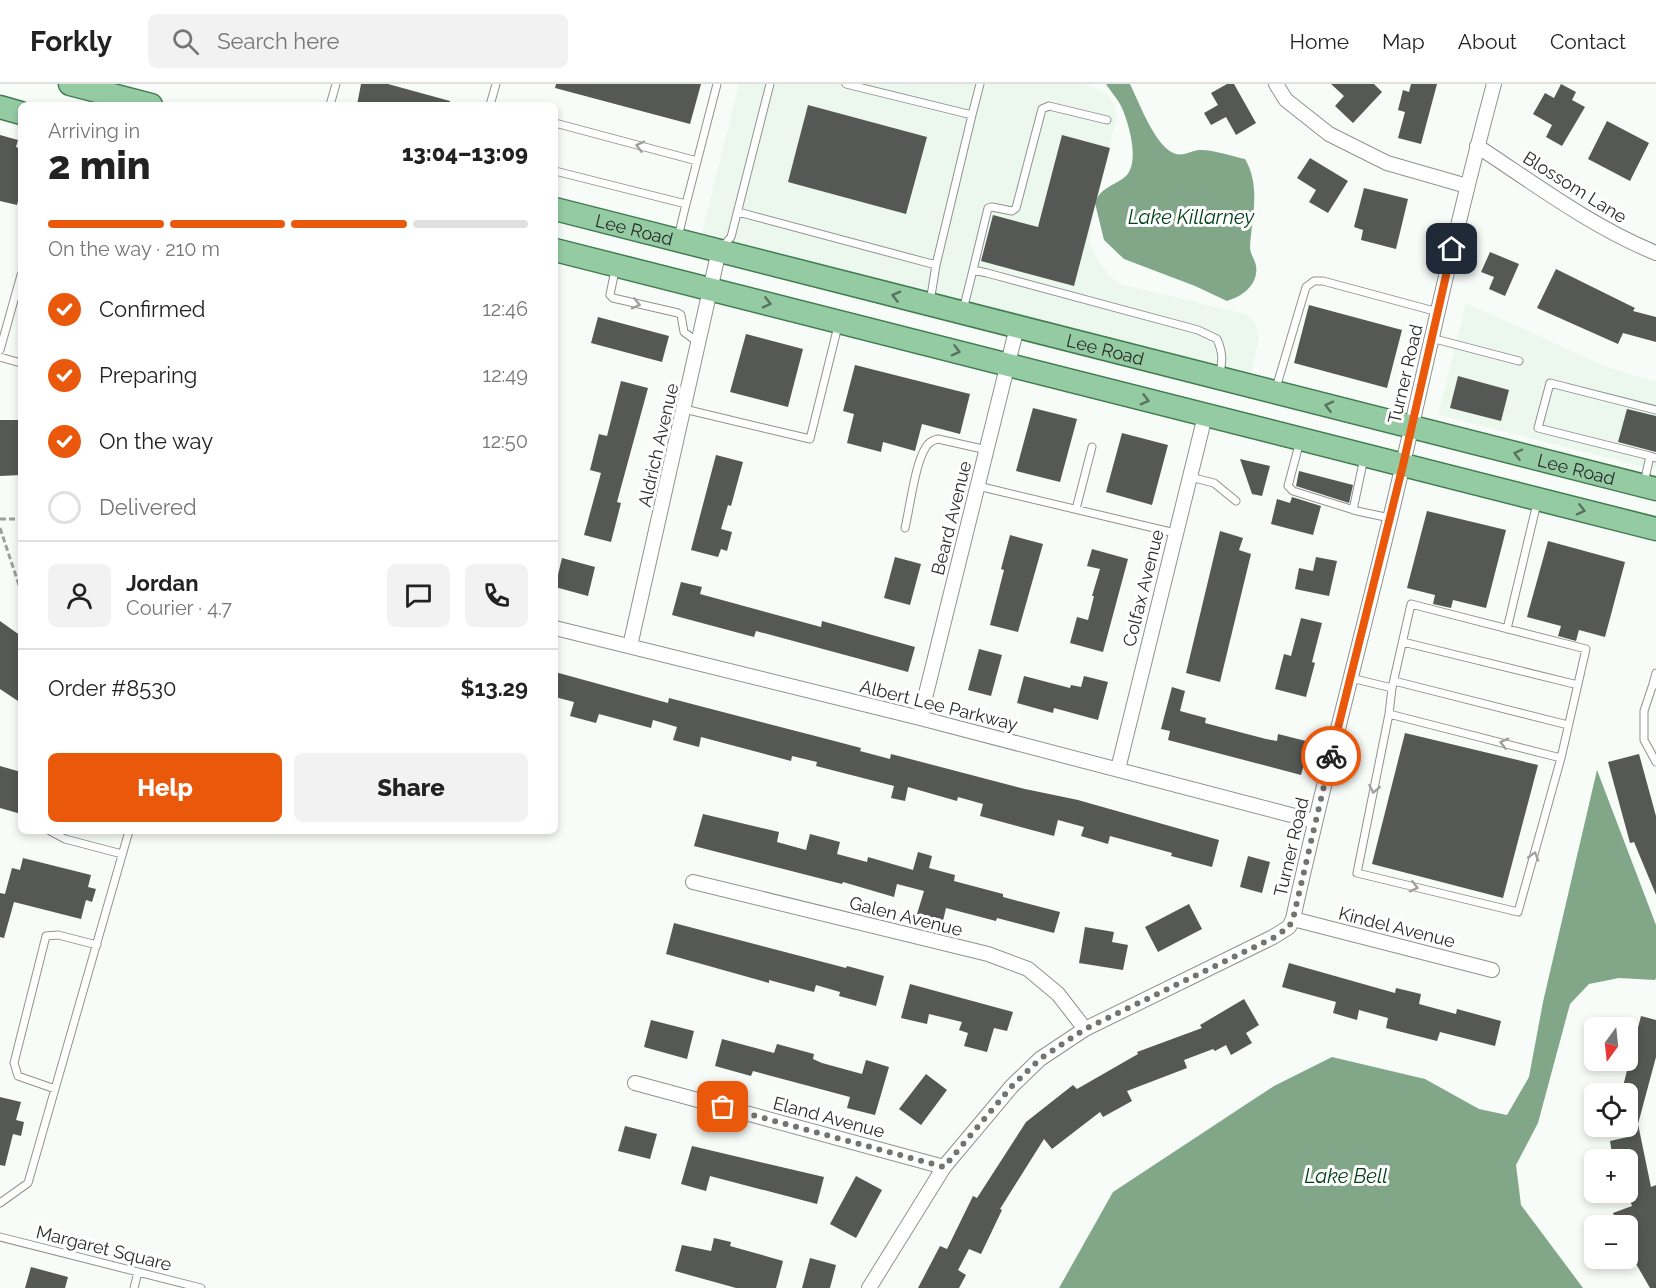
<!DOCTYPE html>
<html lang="en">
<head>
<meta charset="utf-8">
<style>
	:root { --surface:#fff; --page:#f2f2f2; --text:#222; --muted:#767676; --line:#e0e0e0; --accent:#ea580c }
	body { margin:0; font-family:Raleway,sans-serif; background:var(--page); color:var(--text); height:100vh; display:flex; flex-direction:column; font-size:22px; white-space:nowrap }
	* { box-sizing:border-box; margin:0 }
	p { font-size:20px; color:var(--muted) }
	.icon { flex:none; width:33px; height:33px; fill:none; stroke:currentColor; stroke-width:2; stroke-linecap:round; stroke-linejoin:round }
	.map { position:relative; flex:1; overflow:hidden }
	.drawer { position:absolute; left:18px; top:18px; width:540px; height:732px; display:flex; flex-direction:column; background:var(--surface); border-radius:9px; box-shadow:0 3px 9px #0003 }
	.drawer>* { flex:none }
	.needle { width:39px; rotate:195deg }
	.tools { position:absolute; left:1584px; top:933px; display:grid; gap:12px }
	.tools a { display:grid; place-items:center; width:54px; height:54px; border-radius:9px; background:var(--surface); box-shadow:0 3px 9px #0003; font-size:30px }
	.pin { position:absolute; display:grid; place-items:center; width:51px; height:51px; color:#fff; margin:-26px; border-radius:12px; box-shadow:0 3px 9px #0006 }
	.courier { position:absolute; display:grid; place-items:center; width:60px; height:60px; margin:-30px; border:4px solid #ea580c; border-radius:50%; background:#fff; color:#222; box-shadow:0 2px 8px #0007 }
	.summary em { font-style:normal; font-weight:800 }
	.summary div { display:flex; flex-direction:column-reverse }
	.summary { display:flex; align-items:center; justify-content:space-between; height:102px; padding:0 30px }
	h1 { font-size:39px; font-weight:800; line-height:45px }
	.bar { display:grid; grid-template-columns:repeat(4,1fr); gap:9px 6px; align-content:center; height:72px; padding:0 30px }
	.bar i { height:8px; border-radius:4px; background:var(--line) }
	.bar .current { background:var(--accent) }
	.bar p { grid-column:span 4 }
	.line { display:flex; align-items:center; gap:15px; padding:0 30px; border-top:2px solid var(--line) }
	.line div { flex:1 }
	.round { display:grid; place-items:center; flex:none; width:63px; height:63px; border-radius:9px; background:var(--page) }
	ol { padding:0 30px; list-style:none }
	li { display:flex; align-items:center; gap:18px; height:66px }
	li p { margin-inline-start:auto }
	li .icon { padding:6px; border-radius:50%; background:var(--accent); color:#fff; stroke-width:4 }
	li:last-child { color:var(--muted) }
	li i { width:33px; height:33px; border:3px solid var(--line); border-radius:50% }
	.action { display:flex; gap:12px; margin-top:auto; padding:12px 30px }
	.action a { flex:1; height:69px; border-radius:9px; background:var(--accent); color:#fff; font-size:24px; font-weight:800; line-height:69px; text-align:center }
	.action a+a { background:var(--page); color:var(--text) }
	header { display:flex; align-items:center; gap:36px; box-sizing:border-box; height:84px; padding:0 30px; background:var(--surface); border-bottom:2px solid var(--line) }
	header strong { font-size:28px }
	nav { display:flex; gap:33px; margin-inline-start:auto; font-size:21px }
	.search { width:420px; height:54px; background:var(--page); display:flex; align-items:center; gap:15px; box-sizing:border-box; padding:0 21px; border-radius:9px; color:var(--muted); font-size:22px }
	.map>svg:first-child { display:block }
	.built { fill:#ecf7ed }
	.water { fill:#81a788 }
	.building { fill:#555855 }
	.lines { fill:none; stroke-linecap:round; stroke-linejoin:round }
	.lane-casing { stroke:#8f9390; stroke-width:9 }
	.street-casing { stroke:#8f9390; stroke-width:16 }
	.primary-casing { stroke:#417c51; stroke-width:25 }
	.path { stroke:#9ea09e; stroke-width:3; stroke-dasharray:6 3; stroke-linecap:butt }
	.lane { stroke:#fff; stroke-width:7 }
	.street { stroke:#fff; stroke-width:14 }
	.primary { stroke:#95cba3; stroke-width:22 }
	.oneway { stroke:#9fa09f }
	.oneway2 { stroke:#5a7360 }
	.done { stroke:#727472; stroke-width:6; stroke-dasharray:0 10.8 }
	.route { stroke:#ea580c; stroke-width:8 }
	.labels { text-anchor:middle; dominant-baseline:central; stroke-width:6; stroke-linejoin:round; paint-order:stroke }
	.street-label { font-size:18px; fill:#2a2b2a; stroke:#fff }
	.water-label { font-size:20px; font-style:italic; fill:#004118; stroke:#fff }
</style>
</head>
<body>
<header>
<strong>Forkly</strong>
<div class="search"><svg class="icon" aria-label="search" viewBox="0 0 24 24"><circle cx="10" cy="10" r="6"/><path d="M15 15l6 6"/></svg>Search here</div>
<nav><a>Home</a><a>Map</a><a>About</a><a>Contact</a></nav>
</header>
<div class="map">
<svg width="1656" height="1204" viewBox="0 0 1656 1204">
	<rect width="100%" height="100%" fill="#f8fcf9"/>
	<!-- built -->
	<path class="built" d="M 739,0 L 1080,0 L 1097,5 L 1108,11 L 1114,20 L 1117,31 L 1094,127 L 1089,158 L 1097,176 L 1108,191 L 1119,200 L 1246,230 L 1255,240 L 1259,253 L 1251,292 L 701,153 Z
		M 1466,219 L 1607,283 L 1656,298 L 1656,386 L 1438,331 Z"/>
	<!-- water -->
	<path class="water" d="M 1106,0 L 1130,0 C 1139,18 1156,65 1176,70 C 1184,72 1191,67 1199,66 C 1211,65 1232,72 1245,75 C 1261,102 1252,133 1250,162 C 1250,175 1260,177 1255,194 C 1251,206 1239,213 1227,217 L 1195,202 L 1124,175 L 1104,156 L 1095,119 C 1099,104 1116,101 1126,92 C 1140,78 1129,40 1122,24 C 1118,15 1111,8 1106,0 Z
		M 1597,686 L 1656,841 L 1656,894 L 1655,896 L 1619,894 L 1589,900 L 1570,920 L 1538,1039 L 1516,1081 L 1521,1121 L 1583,1204 L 1059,1204 L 1113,1108 L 1274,1002 L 1332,973 L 1425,995 L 1479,1025 L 1507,1031 L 1529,993 L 1543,918 Z"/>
	<!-- building -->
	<path class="building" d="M 361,0 L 388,0 L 450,17 L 450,21 L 357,21 Z
		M 556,0 L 701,0 L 690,40 L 555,4 Z
		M 1227,0 L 1234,0 L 1256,39 L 1236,51 L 1226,33 L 1211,41 L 1204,29 L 1218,21 L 1211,9 Z
		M 1331,0 L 1374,0 L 1382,8 L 1353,39 L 1335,22 L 1344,12 Z
		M 1411,0 L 1437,0 L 1421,60 L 1398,54 L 1405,28 L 1398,26 L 1403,6 L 1409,8 Z
		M 1561,0 L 1576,8 L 1572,16 L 1585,23 L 1562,62 L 1546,53 L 1552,41 L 1533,30 L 1545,9 L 1554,14 Z
		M 808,21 L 927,53 L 906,130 L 788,98 Z
		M 1607,37 L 1649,59 L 1630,97 L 1588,75 Z
		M 0,51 L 18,56 L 16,63 L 21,65 L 21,105 L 17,121 L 0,117 Z
		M 1062,51 L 1110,64 L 1074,202 L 981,177 L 993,131 L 1038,143 Z
		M 1310,74 L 1348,97 L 1328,129 L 1309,118 L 1316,106 L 1297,94 Z
		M 1364,104 L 1408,115 L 1396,165 L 1361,156 L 1363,146 L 1354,143 Z
		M 1490,168 L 1519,180 L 1505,212 L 1489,205 L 1494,193 L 1481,188 Z
		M 1556,185 L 1635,224 L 1633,227 L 1656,233 L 1656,258 L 1623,249 L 1618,260 L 1537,224 Z
		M 1309,221 L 1402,246 L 1387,304 L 1294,279 Z
		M 598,233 L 669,252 L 662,278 L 591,259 Z
		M 746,250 L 803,265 L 788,323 L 730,308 Z
		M 855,281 L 970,310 L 960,350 L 922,340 L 915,367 L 883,358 L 881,368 L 847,359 L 854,330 L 843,327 Z
		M 1458,292 L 1509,306 L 1501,337 L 1450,324 Z
		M 621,297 L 648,304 L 617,418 L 621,419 L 611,458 L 584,451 L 601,389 L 590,386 L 599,350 L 607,352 Z
		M 1033,324 L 1077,335 L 1060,398 L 1016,387 Z
		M 1627,325 L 1656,332 L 1656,368 L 1618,358 Z
		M 0,336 L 21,336 L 21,391 L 0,392 Z
		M 1122,349 L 1168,361 L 1152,421 L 1106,408 Z
		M 716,371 L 743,378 L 731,422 L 728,421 L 721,445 L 732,448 L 727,467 L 721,465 L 718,473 L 691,466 Z
		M 1240,375 L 1270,382 L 1262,412 L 1252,410 Z
		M 1299,387 L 1353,401 L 1349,419 L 1296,402 Z
		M 1292,413 L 1321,422 L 1313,451 L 1271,440 L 1277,415 L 1290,419 Z
		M 1427,427 L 1506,446 L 1486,524 L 1453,516 L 1451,524 L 1433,520 L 1435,511 L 1407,504 Z
		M 1220,447 L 1243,454 L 1239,466 L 1251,470 L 1220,598 L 1186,589 Z
		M 1010,451 L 1043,460 L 1018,548 L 990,541 L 1004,486 L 1001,485 Z
		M 1548,457 L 1625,478 L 1605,553 L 1579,546 L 1576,557 L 1558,552 L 1561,542 L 1527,533 Z
		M 1092,465 L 1128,475 L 1103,568 L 1070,559 L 1077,533 L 1088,536 L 1094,512 L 1092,512 L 1100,485 L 1087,482 Z
		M 895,473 L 921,480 L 910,521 L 884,514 Z
		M 1316,473 L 1337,477 L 1329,512 L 1295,505 L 1299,484 L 1313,487 Z
		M 562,474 L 595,483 L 588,512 L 555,503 Z
		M 681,498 L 702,503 L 700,510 L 821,543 L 822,537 L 915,563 L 908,588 L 756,547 L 754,553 L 672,531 Z
		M 1301,534 L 1322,539 L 1312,578 L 1315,579 L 1306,613 L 1275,605 L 1284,570 L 1291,572 Z
		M 0,537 L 21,552 L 21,619 L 0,605 Z
		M 979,565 L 1002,571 L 991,612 L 968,606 Z
		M 555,588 L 668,619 L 669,614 L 823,654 L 861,664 L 860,667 L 890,675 L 891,670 L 1025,705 L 1078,716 L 1219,756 L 1212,783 L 1171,772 L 1172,769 L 1110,752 L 1108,760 L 1081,752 L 1084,743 L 1058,736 L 1054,752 L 980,732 L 983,720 L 958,713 L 957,717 L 908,703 L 905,717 L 891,714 L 894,702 L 816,682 L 817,678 L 792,672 L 791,677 L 701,653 L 699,663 L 673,656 L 677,643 L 653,636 L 651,644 L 599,630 L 596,639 L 570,632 L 574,618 L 555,613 Z
		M 1024,592 L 1070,604 L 1071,601 L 1081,603 L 1084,592 L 1108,598 L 1098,636 L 1054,624 L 1053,629 L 1017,619 Z
		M 1172,603 L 1185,607 L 1180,627 L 1206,634 L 1205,639 L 1266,655 L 1277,657 L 1278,650 L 1310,658 L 1301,691 L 1168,656 L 1170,647 L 1161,645 Z
		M 1405,649 L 1538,681 L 1503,814 L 1372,780 Z
		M 1639,670 L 1656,732 L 1656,811 L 1634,758 L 1630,759 L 1608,678 Z
		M 0,682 L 21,688 L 21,730 L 0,724 Z
		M 703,730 L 779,748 L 777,758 L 806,766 L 810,750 L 840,758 L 837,770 L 867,778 L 868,773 L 913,786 L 918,768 L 932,772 L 929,784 L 955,791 L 954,797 L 1003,810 L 1003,813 L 1060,828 L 1054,849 L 997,834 L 996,837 L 946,824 L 943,837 L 917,830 L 924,807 L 897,800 L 894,813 L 843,798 L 842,800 L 694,762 Z
		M 1248,772 L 1270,778 L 1262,809 L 1240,803 Z
		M 23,774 L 91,791 L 88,803 L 96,805 L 92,818 L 86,816 L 81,835 L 14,818 L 4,854 L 0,853 L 0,809 L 5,810 L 12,784 L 20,786 Z
		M 1189,820 L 1202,845 L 1158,868 L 1145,843 Z
		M 674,839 L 846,884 L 847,882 L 884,892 L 876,922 L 839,912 L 840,908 L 816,901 L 814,908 L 769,896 L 769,899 L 666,870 Z
		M 1085,843 L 1114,848 L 1112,858 L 1128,861 L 1123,886 L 1079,879 Z
		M 1289,879 L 1395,909 L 1396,904 L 1421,910 L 1419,920 L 1456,930 L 1457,925 L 1501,937 L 1495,962 L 1440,948 L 1437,957 L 1386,944 L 1388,934 L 1359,926 L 1357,936 L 1333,929 L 1336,918 L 1282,903 Z
		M 910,900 L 1013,928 L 1007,947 L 994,944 L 987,968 L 964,962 L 968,949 L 959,946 L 962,938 L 929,930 L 927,940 L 901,934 Z
		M 1244,915 L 1259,941 L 1246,949 L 1252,959 L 1231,971 L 1226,961 L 1215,967 L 1213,965 L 1184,976 L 1187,984 L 1127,1007 L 1132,1017 L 1103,1033 L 1100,1028 L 1052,1065 L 1044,1055 L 1000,1125 L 1002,1126 L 981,1170 L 969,1165 L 958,1186 L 966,1191 L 959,1204 L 918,1204 L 940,1162 L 947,1165 L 973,1112 L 977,1114 L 1026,1038 L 1073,1001 L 1077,1005 L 1138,970 L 1137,968 L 1202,944 L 1200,941 Z
		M 1641,932 L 1656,936 L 1656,973 L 1638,1040 L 1651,1103 L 1656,1101 L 1656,1204 L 1650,1204 L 1628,1166 L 1628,1142 L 1618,1142 L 1613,1129 L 1632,1122 L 1628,1110 L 1628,1076 L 1613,1076 L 1610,1057 L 1628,1053 L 1628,1010 L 1621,1010 Z
		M 651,936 L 694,947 L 687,975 L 644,963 Z
		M 722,955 L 774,969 L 777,960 L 814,970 L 813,975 L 822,979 L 862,990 L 866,976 L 889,983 L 875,1031 L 847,1024 L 850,1013 L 753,987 L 751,992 L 715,982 Z
		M 926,990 L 947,1006 L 921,1041 L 899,1025 Z
		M 0,1013 L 21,1018 L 16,1036 L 24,1038 L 21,1052 L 13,1050 L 5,1082 L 0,1081 Z
		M 625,1042 L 657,1050 L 650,1075 L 618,1067 Z
		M 692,1062 L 824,1093 L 817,1120 L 710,1092 L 706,1107 L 681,1100 Z
		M 856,1092 L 882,1106 L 856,1154 L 830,1140 Z
		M 714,1154 L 731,1158 L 730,1162 L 783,1177 L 776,1204 L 736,1204 L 675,1187 L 682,1161 L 711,1167 Z
		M 810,1174 L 836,1181 L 830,1204 L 802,1204 Z
		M 31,1183 L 68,1193 L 65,1204 L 25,1204 Z"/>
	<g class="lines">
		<!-- lane casing -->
		<g class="lane-casing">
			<path id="lane" d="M 846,0 L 972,31 L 936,181 L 930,218
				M 330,21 L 336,0
				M 490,21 L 496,0
				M 972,31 L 980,0
				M 555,39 L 697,77
				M 555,87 L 686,120 L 717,0
				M 738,128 L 936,181
				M 678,153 L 686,120
				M 723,162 L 731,153 L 770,0
				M 615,186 L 610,211 L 613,214 L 678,229 L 681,231 L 684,248 L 699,259
				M 973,186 L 988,124 L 992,123 L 1012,127 L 1016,124 L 1042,25 L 1049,22 L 1107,36
				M 963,226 L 973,186 L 987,189 L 1198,246 L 1217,255 C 1223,269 1223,277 1219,292
				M 1431,254 L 1519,277
				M 0,266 L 21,191
				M 0,273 L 21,279
				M 1276,304 L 1306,203 L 1314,197 L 1323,197 L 1438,228
				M 684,325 L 810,355 L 838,242
				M 1300,357 L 1288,402 L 1293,407 L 1357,427 L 1390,434
				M 1650,372 L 1538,344 L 1550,299 L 1656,326
				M 1190,393 L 1214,399 L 1236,417
				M 1644,399 L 1650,372 L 1656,374
				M 978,402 L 1175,449
				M 1076,425 L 1092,363
				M 1353,426 L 1364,374
				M 905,444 C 910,423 915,379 926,363 C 929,358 933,356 938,355 L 987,366
				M 1507,545 L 1537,419
				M 1403,558 L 1578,601
				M 1656,589 L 1653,600 L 1656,601
				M 1351,594 L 1392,604 L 1389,630
				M 1394,597 L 1568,641
				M 1653,600 L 1644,627 L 1644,656 L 1656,678
				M 1392,604 L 1411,520 L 1586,565 L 1561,674 L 1518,828 L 1357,789 L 1389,630 L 1561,674
				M 50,747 L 65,755 L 122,770
				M 55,1005 L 18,992 L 14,979 L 46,852 L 58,851 L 97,861
				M 0,1119 L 28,1099 L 129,747
				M 0,1153 L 201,1204
				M 134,1204 L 138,1188"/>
		</g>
		<!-- street casing -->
		<g class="street-casing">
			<path id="street" d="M 1276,0 L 1286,16 L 1329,50 L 1387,79 L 1467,102
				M 1477,62 C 1535,100 1592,143 1656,169
				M 555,544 L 920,634 L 1314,737
				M 630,562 L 719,166
				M 920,634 L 1017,243
				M 1118,685 L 1205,332
				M 693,798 L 988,870 L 1028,885 L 1058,910 L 1085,945
				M 1293,835 L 1492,886
				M 635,999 L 944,1083
				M 869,1204 L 944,1083 L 1012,1002 L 1040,975 L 1085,945 L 1273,853 L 1289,843 L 1293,835 C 1326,683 1368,532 1403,380 C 1432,253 1460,126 1494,0"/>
		</g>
		<!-- primary casing -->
		<g class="primary-casing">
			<g id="primary">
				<path d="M 70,0 L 151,21"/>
				<path d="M 0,23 L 21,29"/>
				<path id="s1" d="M 555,125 L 1656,405"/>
				<path d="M 555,166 L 1656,445"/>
			</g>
		</g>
		<!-- path -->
		<path class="path" d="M 0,435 L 21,435
			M 0,444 L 21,507"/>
		<!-- lane -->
		<use href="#lane" class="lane"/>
		<!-- street -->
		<use href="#street" class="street"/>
		<!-- primary -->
		<use href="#primary" class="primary"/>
	</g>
	<!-- one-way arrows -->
	<defs><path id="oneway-chevron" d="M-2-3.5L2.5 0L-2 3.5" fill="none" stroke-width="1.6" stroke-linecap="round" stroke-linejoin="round" transform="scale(1.5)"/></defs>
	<g class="oneway">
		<use href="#oneway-chevron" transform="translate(640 62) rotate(-165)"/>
		<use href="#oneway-chevron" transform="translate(636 220) rotate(13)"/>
		<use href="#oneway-chevron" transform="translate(1504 659) rotate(-166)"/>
		<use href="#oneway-chevron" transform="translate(1374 705) rotate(101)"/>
		<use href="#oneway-chevron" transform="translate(1534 772) rotate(-74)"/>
		<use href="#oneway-chevron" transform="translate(1414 803) rotate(14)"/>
	</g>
	<g class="oneway2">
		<use href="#oneway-chevron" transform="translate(896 212) rotate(-166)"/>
		<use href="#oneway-chevron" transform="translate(767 219) rotate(14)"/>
		<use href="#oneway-chevron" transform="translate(956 267) rotate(14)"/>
		<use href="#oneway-chevron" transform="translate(1145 316) rotate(15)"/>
		<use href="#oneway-chevron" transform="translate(1329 322) rotate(-166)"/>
		<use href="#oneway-chevron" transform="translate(1518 370) rotate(-166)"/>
		<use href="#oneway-chevron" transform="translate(1581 426) rotate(14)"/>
	</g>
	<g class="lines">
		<!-- done -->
		<path class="done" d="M 723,1023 L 944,1083 L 1012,1002 L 1040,975 L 1085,945 L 1273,854 L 1289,843 L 1293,835 L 1331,672"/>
		<!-- route -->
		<path class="route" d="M 1331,672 L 1403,381 L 1452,165"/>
	</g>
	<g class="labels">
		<!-- street labels -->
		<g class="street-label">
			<text transform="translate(1575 103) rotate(32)">Blossom Lane</text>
			<text stroke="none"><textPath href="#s1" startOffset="82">Lee Road</textPath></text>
			<text stroke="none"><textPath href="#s1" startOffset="568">Lee Road</textPath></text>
			<text transform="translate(1405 290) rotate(-77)">Turner Road</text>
			<text transform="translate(658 361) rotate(-77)">Aldrich Avenue</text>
			<text stroke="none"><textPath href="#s1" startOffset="1054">Lee Road</textPath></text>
			<text transform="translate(951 434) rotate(-76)">Beard Avenue</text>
			<text transform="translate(1143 504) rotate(-76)">Colfax Avenue</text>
			<text transform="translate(939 621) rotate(14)">Albert Lee Parkway</text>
			<text transform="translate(1291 763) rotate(-77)">Turner Road</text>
			<text transform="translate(906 832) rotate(14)">Galen Avenue</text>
			<text transform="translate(1397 843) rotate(14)">Kindel Avenue</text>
			<text transform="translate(829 1033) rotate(15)">Eland Avenue</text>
			<text transform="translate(104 1164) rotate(14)">Margaret Square</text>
		</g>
		<!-- water labels -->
		<g class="water-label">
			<text x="1191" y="133">Lake Killarney</text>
			<text x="1346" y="1092">Lake Bell</text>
		</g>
	</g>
</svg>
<div class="tools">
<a><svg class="needle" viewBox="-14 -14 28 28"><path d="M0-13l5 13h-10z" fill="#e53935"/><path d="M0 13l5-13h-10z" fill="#767676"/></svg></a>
<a><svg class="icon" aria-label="locate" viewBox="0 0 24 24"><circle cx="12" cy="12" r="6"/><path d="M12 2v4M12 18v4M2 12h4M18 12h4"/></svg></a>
<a>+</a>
<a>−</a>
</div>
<div class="pin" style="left:723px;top:1023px;background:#ea580c"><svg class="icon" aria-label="bag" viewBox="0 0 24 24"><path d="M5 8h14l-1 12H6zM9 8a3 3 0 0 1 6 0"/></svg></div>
<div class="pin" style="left:1452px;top:165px;background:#1f2937"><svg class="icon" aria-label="home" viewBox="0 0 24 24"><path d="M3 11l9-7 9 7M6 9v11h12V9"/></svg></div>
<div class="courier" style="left:1331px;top:672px"><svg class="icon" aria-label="bike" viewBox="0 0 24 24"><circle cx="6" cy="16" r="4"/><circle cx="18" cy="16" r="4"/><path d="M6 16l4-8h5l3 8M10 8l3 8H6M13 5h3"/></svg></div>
<section class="drawer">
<div class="summary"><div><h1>2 min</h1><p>Arriving in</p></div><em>13:04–13:09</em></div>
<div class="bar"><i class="current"></i><i class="current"></i><i class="current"></i><i></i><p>On the way · 210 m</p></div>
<ol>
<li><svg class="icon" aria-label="check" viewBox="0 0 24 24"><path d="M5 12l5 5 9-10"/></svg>Confirmed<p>12:46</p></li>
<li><svg class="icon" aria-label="check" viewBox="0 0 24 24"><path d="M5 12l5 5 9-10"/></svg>Preparing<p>12:49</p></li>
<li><svg class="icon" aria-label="check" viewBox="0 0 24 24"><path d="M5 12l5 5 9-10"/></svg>On the way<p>12:50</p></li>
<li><i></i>Delivered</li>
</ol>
<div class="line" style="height:108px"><a class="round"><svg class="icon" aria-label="person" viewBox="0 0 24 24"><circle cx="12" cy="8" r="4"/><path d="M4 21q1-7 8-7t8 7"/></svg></a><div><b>Jordan</b><p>Courier · 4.7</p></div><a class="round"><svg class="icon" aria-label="chat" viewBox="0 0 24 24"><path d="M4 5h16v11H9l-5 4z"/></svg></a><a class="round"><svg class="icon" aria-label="phone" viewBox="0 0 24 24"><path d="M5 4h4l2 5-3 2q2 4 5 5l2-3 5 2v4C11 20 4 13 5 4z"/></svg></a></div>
<div class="line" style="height:78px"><div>Order #8530</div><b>$13.29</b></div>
<div class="action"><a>Help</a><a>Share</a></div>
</section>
</div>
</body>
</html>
